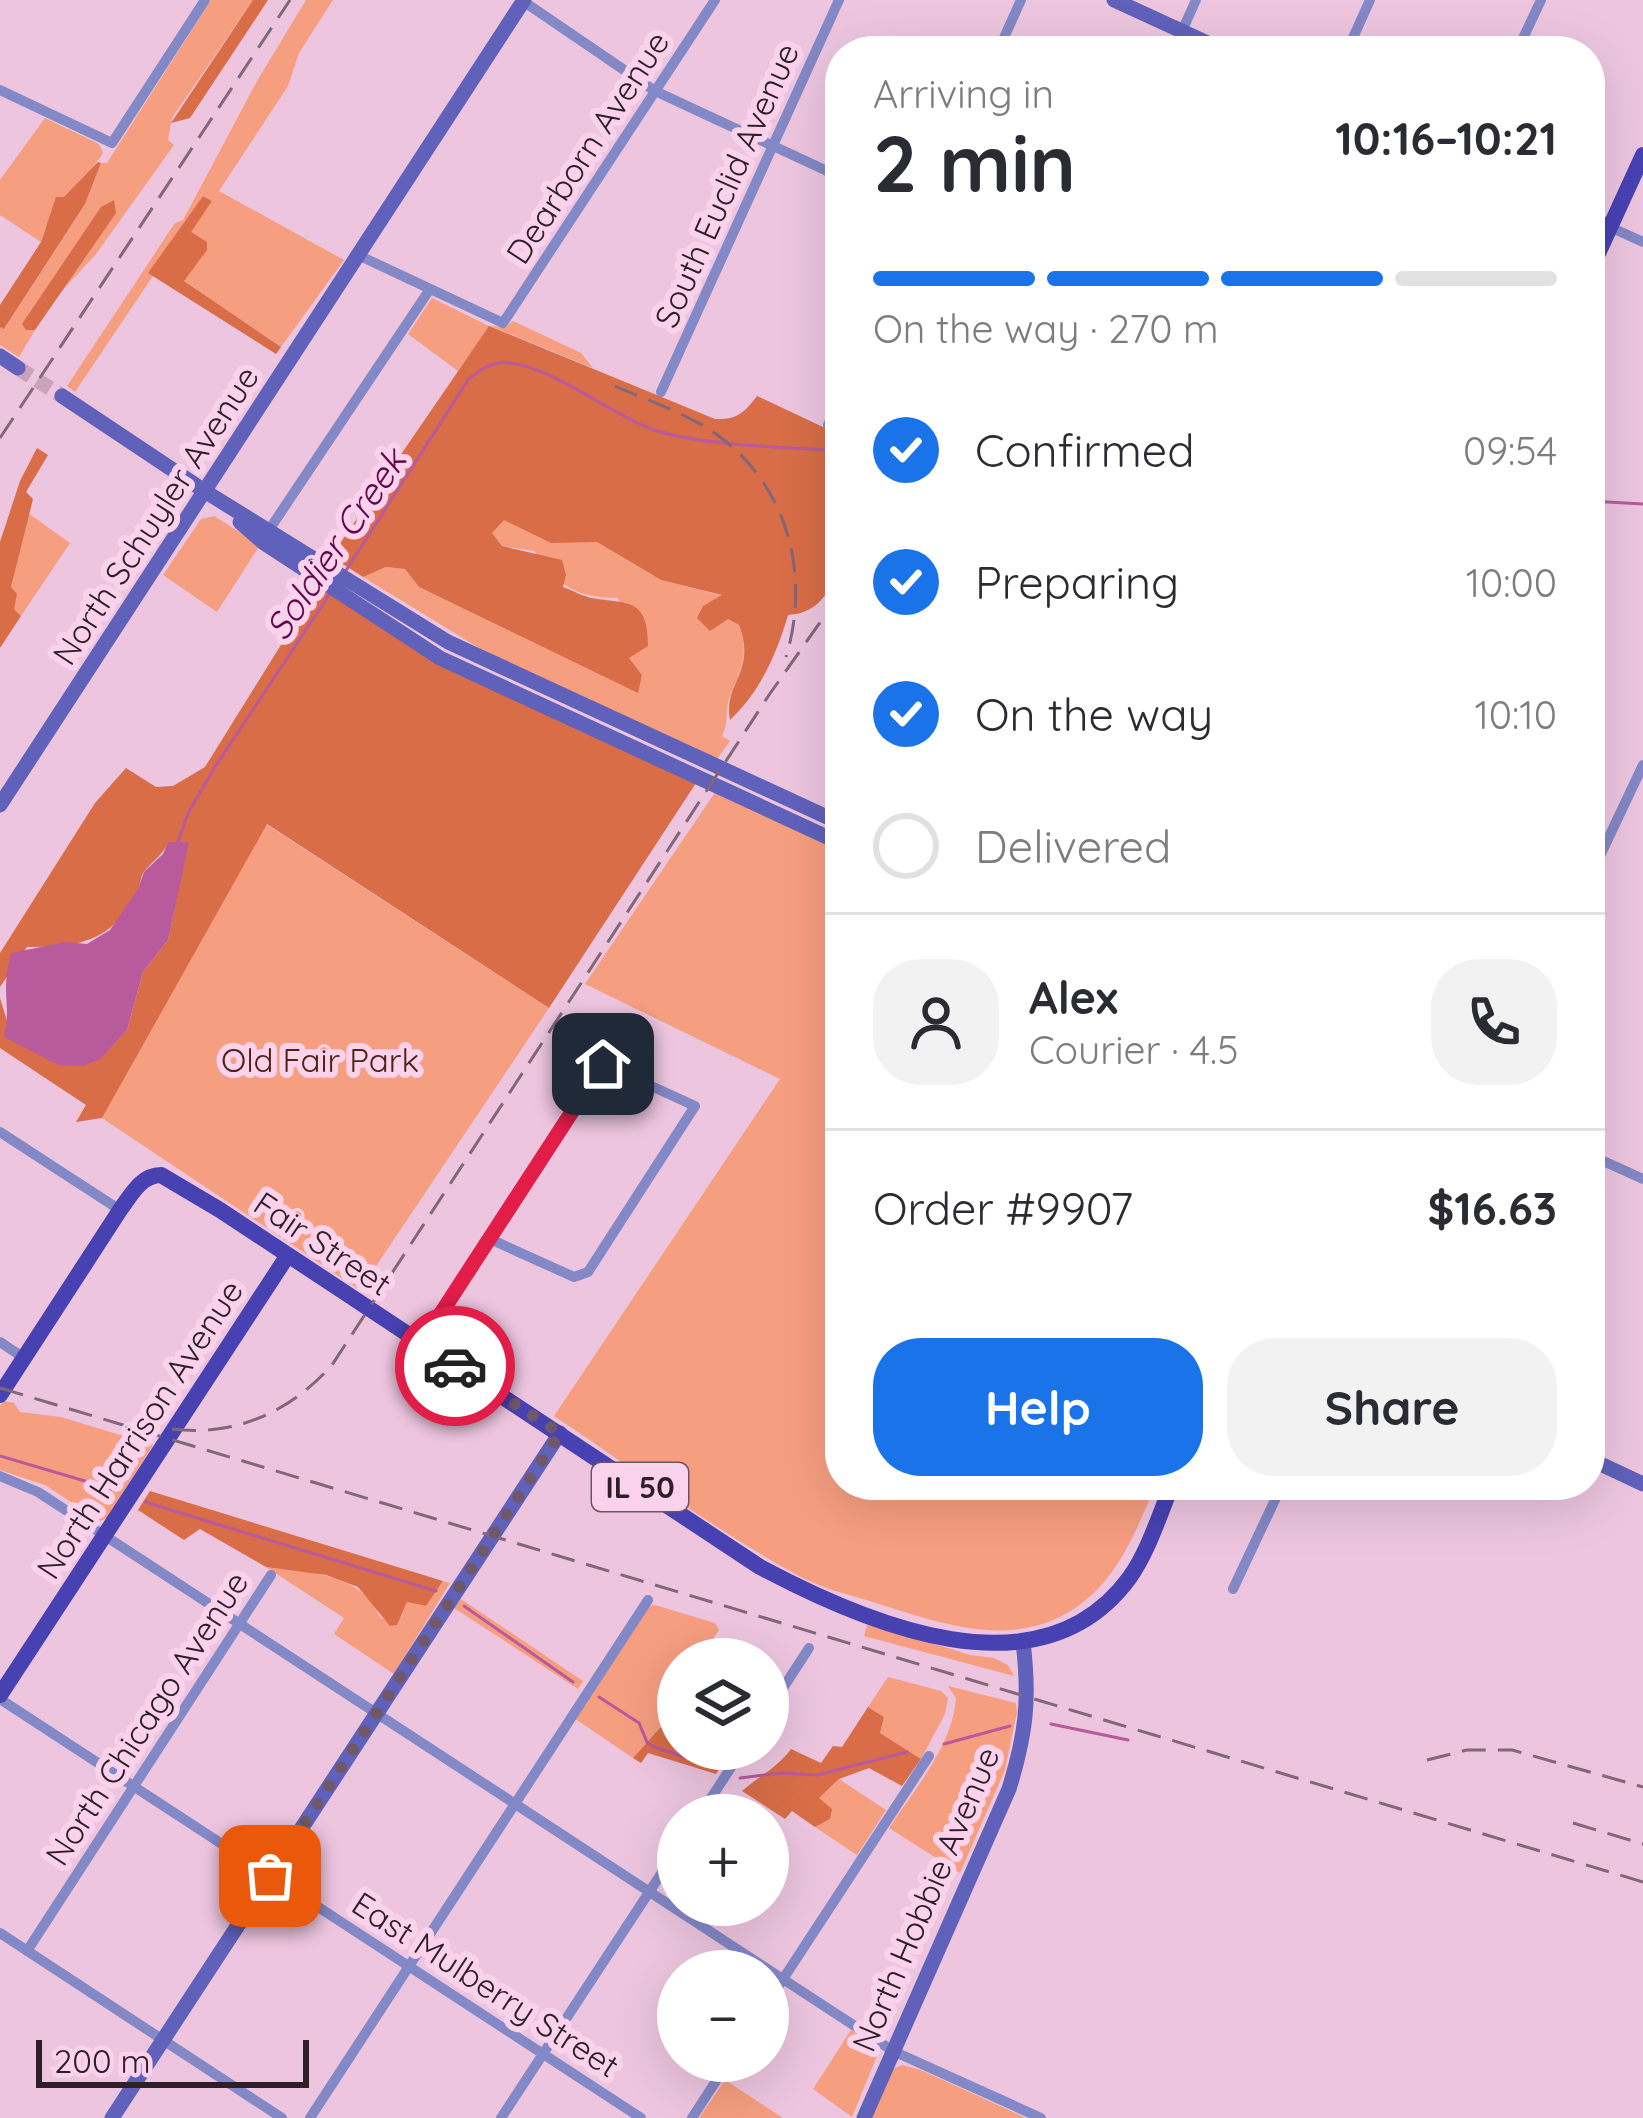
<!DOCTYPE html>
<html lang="en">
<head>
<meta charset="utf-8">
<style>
	:root { --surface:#fff; --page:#f2f2f3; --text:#2b2b33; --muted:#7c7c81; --line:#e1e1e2; --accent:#1a73e8 }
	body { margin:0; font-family:Quicksand,sans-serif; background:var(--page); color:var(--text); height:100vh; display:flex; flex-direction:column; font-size:45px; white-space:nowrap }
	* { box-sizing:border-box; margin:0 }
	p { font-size:39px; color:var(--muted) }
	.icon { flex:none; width:66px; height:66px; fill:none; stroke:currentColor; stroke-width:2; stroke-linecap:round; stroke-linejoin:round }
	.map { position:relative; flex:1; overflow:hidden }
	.details { position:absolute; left:825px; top:36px; width:780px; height:1464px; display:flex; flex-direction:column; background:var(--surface); border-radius:48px; box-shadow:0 12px 48px #0002 }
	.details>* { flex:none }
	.controls { position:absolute; left:657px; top:1638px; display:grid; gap:24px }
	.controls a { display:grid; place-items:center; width:132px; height:132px; border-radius:50%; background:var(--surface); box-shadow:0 12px 48px #0002; font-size:60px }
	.scale { position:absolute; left:36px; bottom:30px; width:273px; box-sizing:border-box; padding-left:12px; border:6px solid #2d1e28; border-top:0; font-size:33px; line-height:42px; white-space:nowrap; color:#2d1e28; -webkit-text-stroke:9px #fad2ec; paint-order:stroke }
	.pin { position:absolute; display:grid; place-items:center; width:102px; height:102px; color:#fff; margin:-51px; border-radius:24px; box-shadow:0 6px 18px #0006 }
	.courier { position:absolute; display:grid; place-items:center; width:120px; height:120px; margin:-60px; border:9px solid #e11d48; border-radius:50%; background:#fff; color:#222; box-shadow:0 3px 15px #0007 }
	.headline em { font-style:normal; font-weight:800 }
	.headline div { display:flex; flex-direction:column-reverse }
	.headline { display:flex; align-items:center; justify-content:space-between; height:204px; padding:0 48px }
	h1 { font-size:78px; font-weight:800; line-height:90px }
	.bar { display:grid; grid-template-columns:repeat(4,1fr); gap:18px 12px; align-content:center; height:144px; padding:0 48px }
	.bar i { height:15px; border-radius:9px; background:var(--line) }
	.bar .active { background:var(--accent) }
	.bar p { grid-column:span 4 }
	.line { display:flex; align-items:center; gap:30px; padding:0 48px; border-top:3px solid var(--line) }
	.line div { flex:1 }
	.round { display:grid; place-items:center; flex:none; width:126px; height:126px; border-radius:48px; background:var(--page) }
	ol { padding:0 48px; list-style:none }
	li { display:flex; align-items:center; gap:36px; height:132px }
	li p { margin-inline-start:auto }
	li .icon { padding:12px; border-radius:50%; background:var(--accent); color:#fff; stroke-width:4 }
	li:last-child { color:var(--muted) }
	li i { width:66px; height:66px; border:6px solid var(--line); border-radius:50% }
	.action { display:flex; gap:24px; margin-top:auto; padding:24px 48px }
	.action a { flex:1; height:138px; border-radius:48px; background:var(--accent); color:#fff; font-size:48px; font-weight:800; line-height:138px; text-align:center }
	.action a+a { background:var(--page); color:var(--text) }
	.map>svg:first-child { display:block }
	.green { fill:#f69e80 }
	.forest { fill:#d86d47 }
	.water { fill:#b85a9c }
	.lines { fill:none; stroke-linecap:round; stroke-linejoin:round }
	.stream { stroke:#b85a9c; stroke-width:3 }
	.secondary-tunnel { stroke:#c7a4ba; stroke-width:15; stroke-dasharray:15 8; stroke-linecap:butt }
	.street { stroke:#8388c6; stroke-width:10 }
	.secondary { stroke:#5f61bb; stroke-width:15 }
	.primary { stroke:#4841b2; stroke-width:16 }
	.rail { stroke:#816778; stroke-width:3; stroke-dasharray:24 12; stroke-linecap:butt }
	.done { stroke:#705868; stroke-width:12; stroke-dasharray:0 21.6 }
	.route { stroke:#e11d48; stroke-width:15 }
	.labels { text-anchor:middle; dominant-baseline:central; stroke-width:12; stroke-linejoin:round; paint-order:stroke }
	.shield { fill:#fad2ec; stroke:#6a5463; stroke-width:3 }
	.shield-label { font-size:30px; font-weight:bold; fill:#2d1e28 }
	.street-label { font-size:33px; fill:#2d1e28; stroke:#fad2ec }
	.park-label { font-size:33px; fill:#4e2313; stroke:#fad2ec }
	.water-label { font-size:36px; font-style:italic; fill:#61064d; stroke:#fad2ec }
</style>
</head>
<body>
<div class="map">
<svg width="1643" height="2118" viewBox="0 0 1643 2118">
	<rect width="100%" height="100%" fill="#edc5df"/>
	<!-- green -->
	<path class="green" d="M 211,0 L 253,0 L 172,118 L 168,140 L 174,145 L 96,254 L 26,330 L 35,330 L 19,357 L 0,345 L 0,327 L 5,328 L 85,204 L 101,163 L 107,163 L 112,155 Z
		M 306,0 L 333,0 L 299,53 L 288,86 L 219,191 L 344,260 L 281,347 L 184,281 L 190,232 L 212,201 L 203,196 L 149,273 L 153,276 L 75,392 L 67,386 L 175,223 L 183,220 L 257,81 Z
		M 45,118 L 99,144 L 103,153 C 84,184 49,205 41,242 L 0,215 L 0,180 Z
		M 432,298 L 489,326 L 506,327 L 513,321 L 581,353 L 593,368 L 490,326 L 458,371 L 408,334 Z
		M 28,513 L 70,543 L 21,616 L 14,609 L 11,587 Z
		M 214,516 L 260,545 L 217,612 L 163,575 L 201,519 Z
		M 504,519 L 551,542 L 597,542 L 661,580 L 724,596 L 728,619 L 739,625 C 750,656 740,670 729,699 C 725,712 729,722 722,736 L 730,741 L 717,759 L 484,651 L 363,577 L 386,567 L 405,569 L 419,587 L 638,692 L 642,675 L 629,658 L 618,598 C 571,597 562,586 534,551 L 502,546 L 492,533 Z
		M 716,791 L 840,848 L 840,1485 L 1156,1485 C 1136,1530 1119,1577 1078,1606 C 1014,1651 943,1624 876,1603 C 851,1595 823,1589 799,1576 C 714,1530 634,1469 554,1416 L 780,1079 L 585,984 Z
		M 266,824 L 549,1008 L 360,1290 L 102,1118 Z
		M 4,1401 L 14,1403 L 20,1412 L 61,1417 L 153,1445 L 107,1518 L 100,1521 L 45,1485 L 0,1470 L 0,1406 Z
		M 266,1567 C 308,1573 361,1572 380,1617 L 397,1625 L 407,1602 L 426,1606 L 443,1581 L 450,1583 L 394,1674 L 334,1634 L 344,1618 Z
		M 461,1599 L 583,1681 L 578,1689 L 454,1608 Z
		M 655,1605 L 715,1623 L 719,1630 L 700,1659 L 678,1659 L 678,1692 L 669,1706 L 675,1711 L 633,1758 L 574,1718 L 648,1606 Z
		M 868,1623 L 970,1655 L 994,1658 L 1008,1665 L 1014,1676 L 864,1636 Z
		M 888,1677 L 941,1691 L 948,1698 L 945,1714 L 921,1759 L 880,1733 L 884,1717 L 868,1707 Z
		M 948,1686 L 1016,1703 L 1017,1712 L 1005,1770 L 960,1873 L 889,1828 C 914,1790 953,1745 956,1698 Z
		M 839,1779 L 886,1810 L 857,1855 L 815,1827 L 830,1819 L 819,1798 Z
		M 851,2030 L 879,2051 L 852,2117 L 813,2089 Z
		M 902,2065 L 921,2070 L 1026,2118 L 870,2118 L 891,2070 Z
		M 725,2080 L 783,2118 L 699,2118 Z"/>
	<!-- forest -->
	<path class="forest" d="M 253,0 L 268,0 L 190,118 L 171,123 Z
		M 98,162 L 101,163 L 85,204 L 4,329 L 0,327 L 0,305 L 41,242 L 56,197 L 64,197 Z
		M 203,196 L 212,201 L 191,232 L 207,242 L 207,250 L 184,281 L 281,347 L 276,354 L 148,273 Z
		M 114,200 L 116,213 L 35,330 L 26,330 L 22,324 L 101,207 Z
		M 489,326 L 715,419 C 737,420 744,413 757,396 L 840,435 C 840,485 861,612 788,615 C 777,653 760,692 730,720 C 723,683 757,672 739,625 L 728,619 L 710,631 L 697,618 L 703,606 L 722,595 L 661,580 L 597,542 L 551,543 L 504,520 L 492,533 L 502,546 L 562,560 L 566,575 L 563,587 C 572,590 582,596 591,598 C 629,604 648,598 648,646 L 629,658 L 642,675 L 638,693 L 419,587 L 405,569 L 386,567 L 363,577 L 338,561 L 341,542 Z
		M 37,448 L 48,455 L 26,492 L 33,499 L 11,587 L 17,594 L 14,609 L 21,616 L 0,648 L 0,542 L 20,481 Z
		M 317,587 L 696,783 L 549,1008 L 267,824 L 102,1118 L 76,1122 L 86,1105 L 0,1048 L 0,998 L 8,1024 L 100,1058 L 127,1030 L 143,972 L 168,940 L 188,843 L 168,843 C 162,856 152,861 144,872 C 140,877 141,884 138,890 C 113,942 80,947 27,947 L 0,987 L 0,953 L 95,803 L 126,768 L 156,787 L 173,786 L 205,767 Z
		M 150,1491 L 443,1581 L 426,1606 L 407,1602 L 397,1625 L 390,1626 L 358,1587 L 326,1575 L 266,1567 L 200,1529 L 184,1540 L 138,1510 Z
		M 868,1707 L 884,1717 L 880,1733 L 921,1759 L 902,1786 L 869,1768 L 839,1779 L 819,1798 L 832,1809 L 830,1819 L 815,1827 L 792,1811 L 785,1819 L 742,1791 C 759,1776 777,1768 791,1749 L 821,1763 L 833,1746 L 842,1747 Z
		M 675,1711 L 678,1713 L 678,1749 L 732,1749 L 716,1774 L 648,1753 L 641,1763 L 633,1758 Z"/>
	<!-- water -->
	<path class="water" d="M 168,842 L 189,842 L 168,940 L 143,972 L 127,1030 L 100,1059 L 83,1066 L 58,1065 L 4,1037 C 12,1005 0,995 11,953 L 66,942 L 87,944 L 110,930 L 138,889 L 144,872 L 163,854 Z"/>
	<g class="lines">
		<!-- stream -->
		<path class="stream" d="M 1590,501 L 1643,504
			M 345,572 L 468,380 C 480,369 492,361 510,363 C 555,368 611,415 654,430 C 702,446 788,447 840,451
			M 178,842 L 188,813 L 215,767 L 329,595
			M 0,1456 L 112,1489
			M 145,1502 L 436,1591
			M 464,1606 L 573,1682
			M 599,1697 L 639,1723 L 647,1742 L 654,1747 L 712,1766
			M 1051,1724 L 1128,1740
			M 944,1744 L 1010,1726
			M 740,1778 L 781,1773 L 817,1775 L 907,1752"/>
		<!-- secondary-tunnel -->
		<path class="secondary-tunnel" d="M 18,368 L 62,396"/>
		<!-- street -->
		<path class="street" d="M 523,1 L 655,91 L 840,177
			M 1182,31 L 1196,0
			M 998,51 L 1021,0
			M 1347,51 L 1370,0
			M 1517,51 L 1541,0
			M 0,90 L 112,143 L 205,0
			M 1610,227 L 1643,242
			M 360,256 L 503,323 L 715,0
			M 661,392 L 839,0
			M 828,425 L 840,398
			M 269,530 L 430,289
			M 1590,877 L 1643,765
			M 0,1132 L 120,1210
			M 1590,1155 L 1643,1179
			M 0,1342 L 24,1358
			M 421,1344 L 603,1064 L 695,1106 L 588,1272 L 574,1277 L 490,1239
			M 0,1476 L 38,1492 L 893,2051 L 1041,2118
			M 1233,1589 L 1282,1485
			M 0,1699 L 641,2118
			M 768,1711 L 809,1648
			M 700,1815 L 743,1749
			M 0,1933 L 282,2118
			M 27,1951 L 271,1575
			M 768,2002 L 929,1756
			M 310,2118 L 648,1600
			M 501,2118 L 678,1848
			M 692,2118 L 729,2061"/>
		<!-- secondary -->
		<path class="secondary" d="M 1114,0 L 1225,51
			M 1590,218 L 1610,227
			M 0,356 L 18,368
			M 62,396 L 206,492 L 448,642 L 840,823
			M 240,522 L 264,543 L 440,658 L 840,843
			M 0,805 L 524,0
			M 1590,1459 L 1643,1484
			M 112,2118 L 560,1433
			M 864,2118 L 1009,1789 C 1026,1734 1030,1700 1023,1642"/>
		<!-- primary -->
		<path class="primary" d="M 1590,271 L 1643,155
			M 0,1395 L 120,1210 C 131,1195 141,1175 161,1175 L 220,1210 L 760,1567 C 865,1623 1041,1700 1130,1577 C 1149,1550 1159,1515 1172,1485
			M 0,1695 L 288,1255"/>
		<!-- rail -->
		<path class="rail" d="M 615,386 C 649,401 686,413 716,434 C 788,485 811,575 786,657
			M 0,438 L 290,0
			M 0,1388 L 1643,1882
			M 172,1429 C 235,1437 290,1412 332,1365 L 769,695 L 840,594
			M 1427,1760 L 1467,1750 L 1512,1750 L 1643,1787
			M 1573,1823 L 1643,1844"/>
	</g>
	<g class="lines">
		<!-- done -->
		<path class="done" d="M 270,1876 L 560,1433 L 455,1366"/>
		<!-- route -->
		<path class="route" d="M 455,1366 L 421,1344 L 603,1064"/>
	</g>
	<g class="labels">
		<!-- shield labels -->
		<rect class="shield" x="592" y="1463" width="96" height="48" rx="9"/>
		<g class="shield-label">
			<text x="640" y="1487">IL 50</text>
		</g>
		<!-- street labels -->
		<g class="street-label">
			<text transform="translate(587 147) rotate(-57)">Dearborn Avenue</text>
			<text transform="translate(726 185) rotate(-66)">South Euclid Avenue</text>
			<text transform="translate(155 515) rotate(-57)">North Schuyler Avenue</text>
			<text transform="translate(323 1243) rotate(34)">Fair Street</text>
			<text transform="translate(139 1429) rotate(-57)">North Harrison Avenue</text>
			<text transform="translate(146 1718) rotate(-57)">North Chicago Avenue</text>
			<text transform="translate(925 1899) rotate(-67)">North Hobbie Avenue</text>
			<text transform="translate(486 1984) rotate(33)">East Mulberry Street</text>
		</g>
		<!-- park labels -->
		<g class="park-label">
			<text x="320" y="1059">Old Fair Park</text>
		</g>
		<!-- water labels -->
		<g class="water-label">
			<text transform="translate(335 544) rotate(-56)">Soldier Creek</text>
		</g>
	</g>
</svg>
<div class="controls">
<a><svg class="icon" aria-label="layers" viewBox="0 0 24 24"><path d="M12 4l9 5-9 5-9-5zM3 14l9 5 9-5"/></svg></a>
<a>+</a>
<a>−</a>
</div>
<div class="scale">200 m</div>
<div class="pin" style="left:270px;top:1876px;background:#ea580c"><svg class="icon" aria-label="bag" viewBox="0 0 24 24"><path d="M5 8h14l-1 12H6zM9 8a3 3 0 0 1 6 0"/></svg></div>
<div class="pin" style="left:603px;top:1064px;background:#1f2937"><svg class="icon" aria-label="home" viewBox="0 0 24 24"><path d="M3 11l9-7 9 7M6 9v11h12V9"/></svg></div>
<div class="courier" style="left:455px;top:1366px"><svg class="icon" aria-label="car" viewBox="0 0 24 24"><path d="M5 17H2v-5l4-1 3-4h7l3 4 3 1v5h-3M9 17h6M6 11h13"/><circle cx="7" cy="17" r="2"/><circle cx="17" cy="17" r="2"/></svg></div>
<section class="details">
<div class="headline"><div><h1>2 min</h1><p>Arriving in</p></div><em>10:16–10:21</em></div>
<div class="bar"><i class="active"></i><i class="active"></i><i class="active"></i><i></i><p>On the way · 270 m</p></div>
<ol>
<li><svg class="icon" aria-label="check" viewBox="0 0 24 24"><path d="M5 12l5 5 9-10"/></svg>Confirmed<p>09:54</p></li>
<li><svg class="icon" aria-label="check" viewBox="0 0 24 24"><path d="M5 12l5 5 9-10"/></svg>Preparing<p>10:00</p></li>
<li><svg class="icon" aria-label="check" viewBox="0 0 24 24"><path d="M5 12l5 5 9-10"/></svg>On the way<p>10:10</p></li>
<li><i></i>Delivered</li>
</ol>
<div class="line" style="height:216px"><a class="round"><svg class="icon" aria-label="person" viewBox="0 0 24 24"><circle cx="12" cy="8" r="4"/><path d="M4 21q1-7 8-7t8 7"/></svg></a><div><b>Alex</b><p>Courier · 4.5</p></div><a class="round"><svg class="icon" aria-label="phone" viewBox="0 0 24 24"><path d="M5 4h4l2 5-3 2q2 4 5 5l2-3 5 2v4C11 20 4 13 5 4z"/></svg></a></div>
<div class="line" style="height:156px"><div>Order #9907</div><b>$16.63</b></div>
<div class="action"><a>Help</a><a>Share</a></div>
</section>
</div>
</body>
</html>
